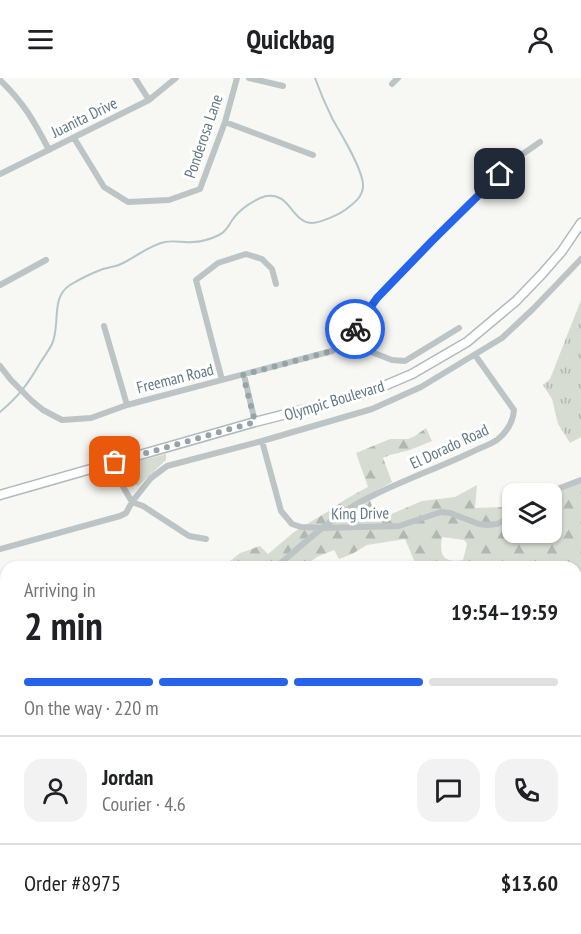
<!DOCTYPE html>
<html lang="en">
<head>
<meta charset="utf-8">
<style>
	:root { --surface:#fff; --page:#f2f2f2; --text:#202124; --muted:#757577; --line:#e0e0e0; --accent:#2563eb }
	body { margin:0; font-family:"PT Sans Narrow",sans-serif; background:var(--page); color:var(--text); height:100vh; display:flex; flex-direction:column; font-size:22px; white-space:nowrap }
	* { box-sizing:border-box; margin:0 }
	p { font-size:20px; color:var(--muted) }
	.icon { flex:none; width:33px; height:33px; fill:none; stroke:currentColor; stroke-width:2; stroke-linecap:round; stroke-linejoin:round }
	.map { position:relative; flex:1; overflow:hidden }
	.panel { position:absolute; left:0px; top:483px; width:582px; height:374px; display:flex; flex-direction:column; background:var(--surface); border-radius:18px 18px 0 0; box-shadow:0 2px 4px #0004 }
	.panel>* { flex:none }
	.fabs { position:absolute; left:502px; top:405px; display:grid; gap:12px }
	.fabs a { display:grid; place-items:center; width:60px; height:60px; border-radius:12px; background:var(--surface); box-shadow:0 2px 4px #0004; font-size:30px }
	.pin { position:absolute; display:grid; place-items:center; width:51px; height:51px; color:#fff; margin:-26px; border-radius:12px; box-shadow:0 3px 9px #0006 }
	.courier { position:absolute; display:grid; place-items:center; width:60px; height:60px; margin:-30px; border:4px solid #2563eb; border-radius:50%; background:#fff; color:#222; box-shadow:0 2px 8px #0007 }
	.summary em { font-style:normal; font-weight:800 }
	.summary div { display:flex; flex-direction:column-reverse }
	.summary { display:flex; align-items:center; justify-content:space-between; height:102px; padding:0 24px }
	h1 { font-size:39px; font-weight:800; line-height:45px }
	.bar { display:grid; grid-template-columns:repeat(4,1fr); gap:9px 6px; align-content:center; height:72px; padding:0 24px }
	.bar i { height:8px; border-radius:4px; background:var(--line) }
	.bar .current { background:var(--accent) }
	.bar p { grid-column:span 4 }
	.line { display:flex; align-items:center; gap:15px; padding:0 24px; border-top:2px solid var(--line) }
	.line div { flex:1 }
	.round { display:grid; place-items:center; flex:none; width:63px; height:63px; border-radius:18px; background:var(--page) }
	header { display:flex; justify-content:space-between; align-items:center; height:78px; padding:0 24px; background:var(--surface); font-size:27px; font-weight:800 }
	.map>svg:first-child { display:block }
	.grass { fill:url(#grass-tufts) }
	.forest { fill:url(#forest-firs); fill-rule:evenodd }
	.park { fill:#d7dcd2 }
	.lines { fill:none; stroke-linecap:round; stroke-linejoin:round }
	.stream { stroke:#b5c6c8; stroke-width:2 }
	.secondary-casing { stroke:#b1babd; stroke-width:11 }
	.minor { stroke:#bdc4c6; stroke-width:6 }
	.secondary { stroke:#fff; stroke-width:8 }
	.done { stroke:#95a4a9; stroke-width:6; stroke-dasharray:0 10.8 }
	.route { stroke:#2563eb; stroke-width:8 }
	.labels { text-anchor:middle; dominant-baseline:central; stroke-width:6; stroke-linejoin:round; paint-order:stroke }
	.street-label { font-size:16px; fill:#607881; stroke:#fff }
</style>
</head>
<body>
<header><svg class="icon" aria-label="menu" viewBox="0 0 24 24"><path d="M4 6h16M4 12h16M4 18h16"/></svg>Quickbag<svg class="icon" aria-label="person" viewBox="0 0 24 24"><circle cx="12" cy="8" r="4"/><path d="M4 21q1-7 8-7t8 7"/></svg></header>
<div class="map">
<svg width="581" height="856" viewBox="0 0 581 856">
	<defs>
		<pattern id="grass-tufts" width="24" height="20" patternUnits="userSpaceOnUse" patternTransform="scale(1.5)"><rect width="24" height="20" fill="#d7dcd2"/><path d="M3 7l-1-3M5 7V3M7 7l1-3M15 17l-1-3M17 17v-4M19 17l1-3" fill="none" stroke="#b2b7b0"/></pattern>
		<pattern id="forest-firs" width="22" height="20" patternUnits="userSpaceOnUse" patternTransform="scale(1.5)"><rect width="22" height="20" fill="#d7dcd2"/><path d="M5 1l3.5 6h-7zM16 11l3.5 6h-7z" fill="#b2b7b0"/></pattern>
	</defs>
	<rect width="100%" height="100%" fill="#f7f7f3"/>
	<!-- grass -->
	<path class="grass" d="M 581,222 L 581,359 L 570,365 L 558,346 L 552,321 L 543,307 L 550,301 Z
		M 0,631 L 5,641 L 6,650 L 6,837 L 0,830 Z"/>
	<!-- forest -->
	<path class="forest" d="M 426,350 L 432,363 L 410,372 L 390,377 L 383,380 L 392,404 L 368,417 L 372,428 L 371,433 L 373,439 L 389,437 L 422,423 L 455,419 L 477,407 L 475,430 L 505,429 L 513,426 L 513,454 L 552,454 L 552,416 L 542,415 L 581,399 L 581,551 L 576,554 L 576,489 L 411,489 L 416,487 L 405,461 L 367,467 L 352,476 L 339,481 L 334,472 L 317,479 L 303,489 L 295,489 L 292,487 L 289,489 L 223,489 L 240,475 L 260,468 L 268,476 L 294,454 L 327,434 L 346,421 L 368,409 L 356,375 L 390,361 L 408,361 L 415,358 ZM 442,459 L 464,462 L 467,466 L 463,482 C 443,485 439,478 442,459 Z
		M 581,726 L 581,796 L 576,768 L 576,730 Z"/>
	<!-- park -->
	<path class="park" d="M 166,376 L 166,382 L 138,408 L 131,403 L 132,385 Z
		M 0,730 L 6,742 L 6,850 L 120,851 L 119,856 L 0,856 Z"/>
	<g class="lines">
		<!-- stream -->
		<path class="stream" d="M 0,334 C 19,318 28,306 40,285 C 44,279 49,272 52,266 C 61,246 50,220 70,207 C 80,201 92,195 103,191 C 109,189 115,189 121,186 C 135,180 149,167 165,164 C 174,162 183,165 192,164 C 201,164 211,161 219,157 C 227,153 228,148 233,141 C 240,131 255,121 266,118 C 290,114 291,143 311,145 C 320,145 338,137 345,132 C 353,126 363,119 363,108 C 364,93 341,56 333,42 C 326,28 320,14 315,0"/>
		<!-- secondary casing -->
		<g class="secondary-casing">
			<path id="secondary" d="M 0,417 L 255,344 L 365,316 L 412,296 L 467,264 L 516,223 L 542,196 L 562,173 L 581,145"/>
		</g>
		<!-- minor -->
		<path class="minor" d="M 135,0 L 149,22
			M 249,0 L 283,8
			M 0,2 C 24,25 34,43 49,72
			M 392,6 L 398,0
			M 225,44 L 313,77
			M 74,60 L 104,109 L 128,124 L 169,122 L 200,111 L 225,44 L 237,0
			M 0,96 L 149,22 L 176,0
			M 0,207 L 46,182
			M 104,248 L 127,327
			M 346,264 L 392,282 L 405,283 L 459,250
			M 0,288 L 11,302 L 32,323 L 43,332 L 62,342 L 91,340 L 127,327 L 332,273 L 346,264 L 377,220 L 432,163 L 517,80 L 540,64
			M 244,297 L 255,344
			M 222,302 L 196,202 L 218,185 L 246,176 L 262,181 L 272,191 L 276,206
			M 262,363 L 281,433 L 292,446 L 301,449 L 323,450 L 399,448 L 441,434 L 450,435 L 479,446 L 487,447 L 497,446 L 513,438
			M 115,384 L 122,407 L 132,424 L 143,428 L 189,458 L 206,461
			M 549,416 L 560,410 L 581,402
			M 0,471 L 120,438 L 126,435 L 132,424 L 151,400 L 167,388 L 262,363 L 372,331 L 421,309 L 502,260 L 533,231 L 581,181
			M 276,489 C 307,463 338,433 376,416 C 407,401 440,389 472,374 C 480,370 489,367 497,362 C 507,354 513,344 514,332 L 475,277
			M 576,560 L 581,558
			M 359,850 L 364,856
			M 224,856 L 230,850"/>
		<!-- secondary -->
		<use href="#secondary" class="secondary"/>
	</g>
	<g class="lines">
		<!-- done -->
		<path class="done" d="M 115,384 L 255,344 L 243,297 L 332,273 L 346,264 L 355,251"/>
		<!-- route -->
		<path class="route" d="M 355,251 L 377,220 L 432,163 L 500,96"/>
	</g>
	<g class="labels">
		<!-- street labels -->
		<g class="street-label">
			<text transform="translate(84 39) rotate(-26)">Juanita Drive</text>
			<text transform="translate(203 58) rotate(-71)">Ponderosa Lane</text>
			<text transform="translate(175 300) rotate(-14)">Freeman Road</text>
			<text transform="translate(334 322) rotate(-17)">Olympic Boulevard</text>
			<text transform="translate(449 368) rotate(-25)">El Dorado Road</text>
			<text transform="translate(360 435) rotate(-1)">King Drive</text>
		</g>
	</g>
</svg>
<div class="fabs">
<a><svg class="icon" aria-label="layers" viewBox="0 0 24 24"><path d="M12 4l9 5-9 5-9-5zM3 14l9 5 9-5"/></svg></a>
</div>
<div class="pin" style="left:115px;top:384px;background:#ea580c"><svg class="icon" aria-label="bag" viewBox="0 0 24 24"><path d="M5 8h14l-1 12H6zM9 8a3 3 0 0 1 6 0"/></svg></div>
<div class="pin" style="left:500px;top:96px;background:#1f2937"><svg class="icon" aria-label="home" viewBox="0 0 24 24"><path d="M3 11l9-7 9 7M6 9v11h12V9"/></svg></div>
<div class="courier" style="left:355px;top:251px"><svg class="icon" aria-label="bike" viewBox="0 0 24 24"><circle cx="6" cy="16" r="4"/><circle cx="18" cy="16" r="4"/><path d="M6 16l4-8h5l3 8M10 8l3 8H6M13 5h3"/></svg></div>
<section class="panel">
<div class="summary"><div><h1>2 min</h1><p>Arriving in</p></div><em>19:54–19:59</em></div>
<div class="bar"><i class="current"></i><i class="current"></i><i class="current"></i><i></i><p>On the way · 220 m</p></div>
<div class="line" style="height:108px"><a class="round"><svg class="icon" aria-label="person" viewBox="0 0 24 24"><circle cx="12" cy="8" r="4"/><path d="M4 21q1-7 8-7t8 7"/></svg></a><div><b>Jordan</b><p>Courier · 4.6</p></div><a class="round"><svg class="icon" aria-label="chat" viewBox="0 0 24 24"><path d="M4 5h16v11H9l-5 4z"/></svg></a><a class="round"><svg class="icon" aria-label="phone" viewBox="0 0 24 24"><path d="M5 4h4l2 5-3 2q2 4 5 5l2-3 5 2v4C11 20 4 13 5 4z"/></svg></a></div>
<div class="line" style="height:78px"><div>Order #8975</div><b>$13.60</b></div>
</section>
</div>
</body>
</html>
